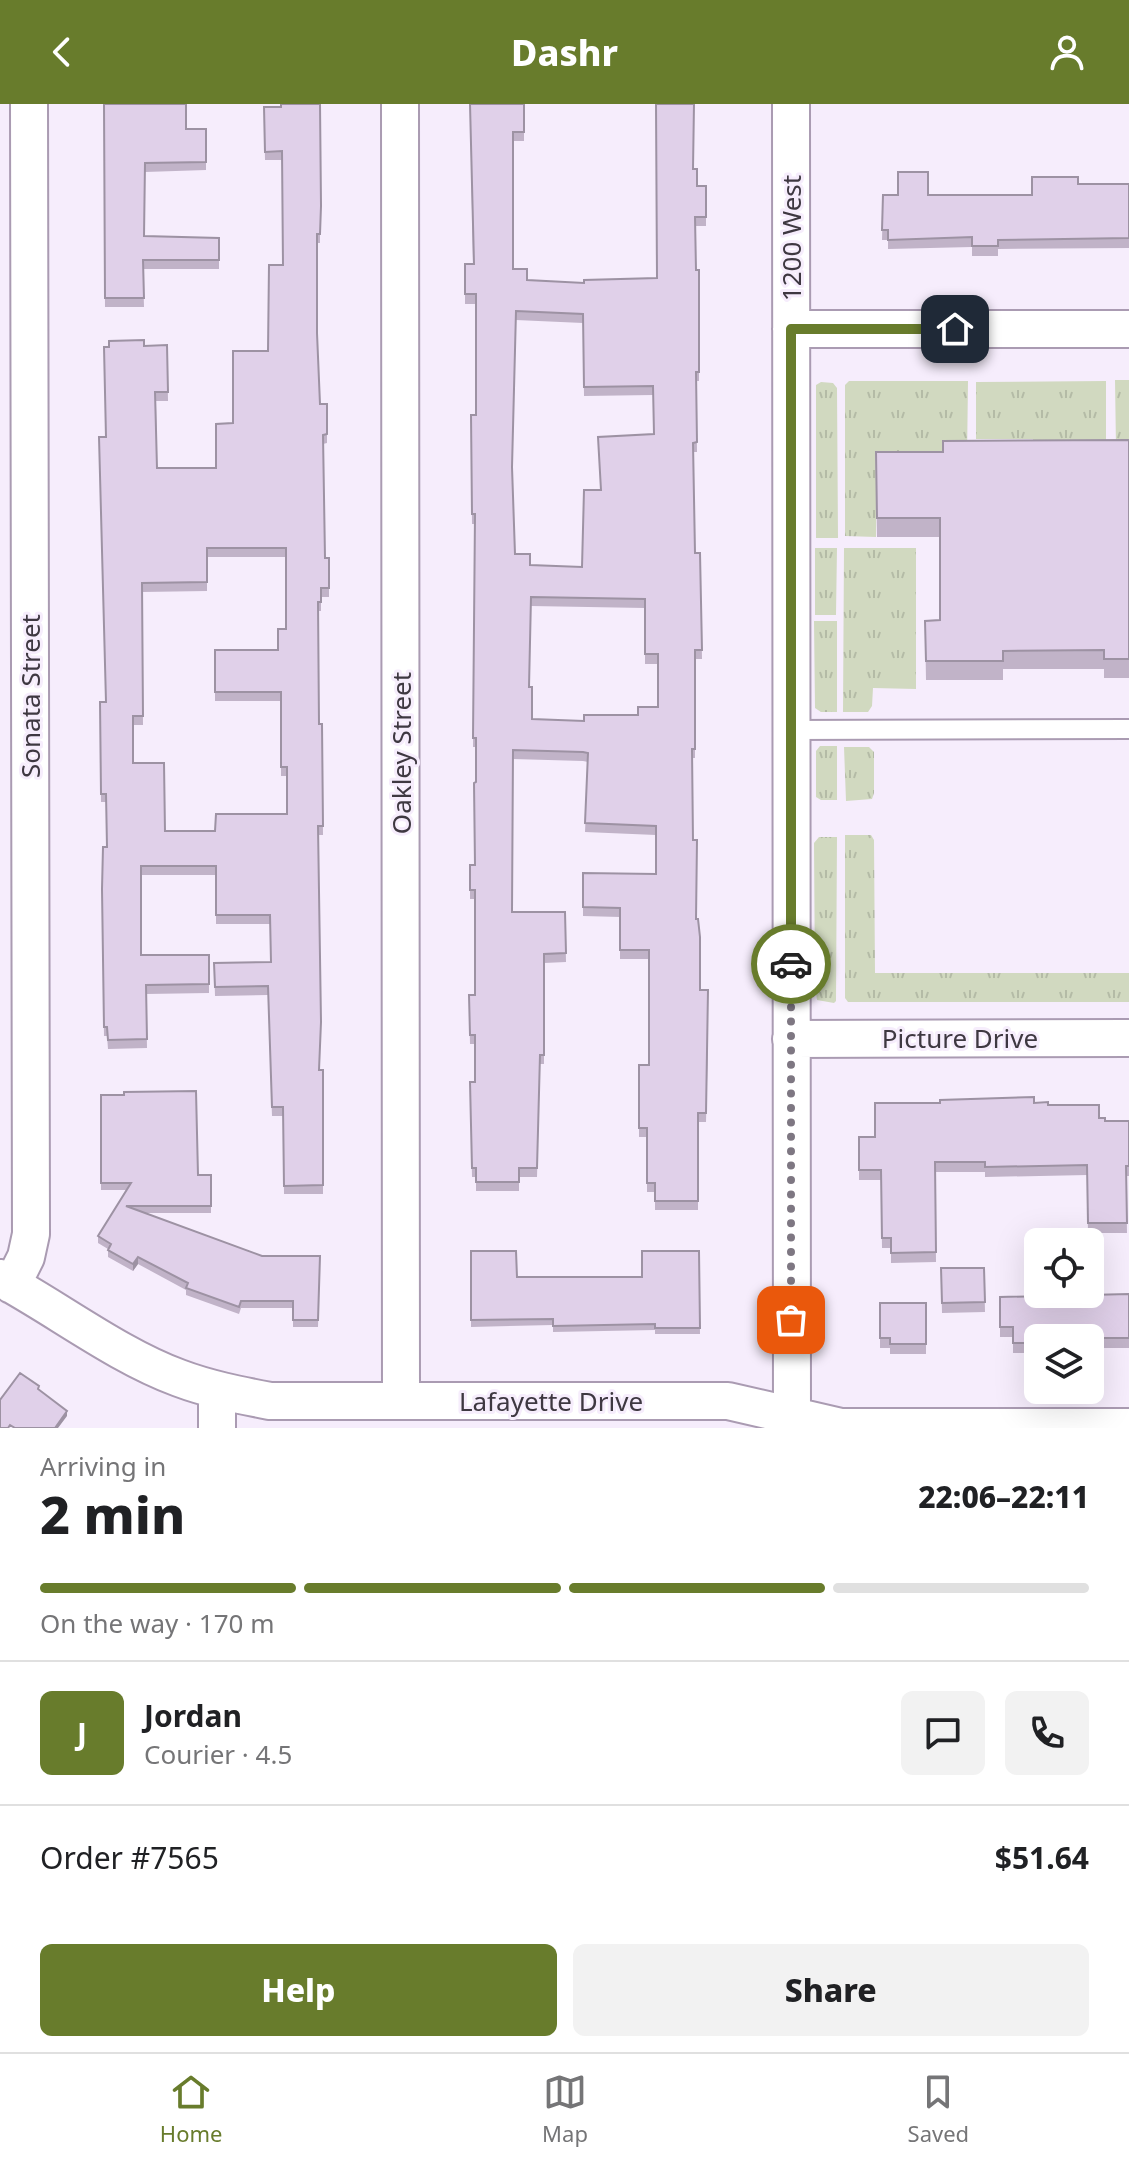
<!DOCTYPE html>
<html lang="en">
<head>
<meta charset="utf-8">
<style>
	:root { --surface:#fff; --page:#f2f2f2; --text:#202124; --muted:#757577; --line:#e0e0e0; --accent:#687c2c }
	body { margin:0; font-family:"Noto Sans",sans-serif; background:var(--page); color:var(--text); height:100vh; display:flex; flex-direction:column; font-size:30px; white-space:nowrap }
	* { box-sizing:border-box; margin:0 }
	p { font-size:26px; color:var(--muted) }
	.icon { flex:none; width:44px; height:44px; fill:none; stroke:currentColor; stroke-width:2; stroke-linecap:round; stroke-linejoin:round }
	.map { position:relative; height:1324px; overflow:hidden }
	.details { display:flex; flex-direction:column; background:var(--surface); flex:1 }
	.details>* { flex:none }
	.controls { position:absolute; left:1024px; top:1124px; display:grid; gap:16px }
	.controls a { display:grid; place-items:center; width:80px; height:80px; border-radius:12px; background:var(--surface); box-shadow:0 8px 32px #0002; font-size:40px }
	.pin { position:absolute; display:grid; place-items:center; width:68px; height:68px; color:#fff; margin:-34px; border-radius:16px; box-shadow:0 4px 12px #0006 }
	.courier { position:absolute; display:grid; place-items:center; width:80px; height:80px; margin:-40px; border:6px solid #687c2c; border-radius:50%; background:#fff; color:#222; box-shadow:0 2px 10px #0007 }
	.summary em { font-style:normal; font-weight:800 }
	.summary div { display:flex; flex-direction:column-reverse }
	.summary { display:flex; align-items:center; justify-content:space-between; height:136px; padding:0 40px }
	h1 { font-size:52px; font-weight:800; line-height:60px }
	.bar { display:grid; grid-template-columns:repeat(4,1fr); gap:12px 8px; align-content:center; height:96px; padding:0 40px }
	.bar i { height:10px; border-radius:6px; background:var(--line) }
	.bar .on { background:var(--accent) }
	.bar p { grid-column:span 4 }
	.line { display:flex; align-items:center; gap:20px; padding:0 40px; border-top:2px solid var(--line) }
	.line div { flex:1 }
	.round { display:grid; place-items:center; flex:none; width:84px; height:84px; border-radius:12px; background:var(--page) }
	.cta { display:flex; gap:16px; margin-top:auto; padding:16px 40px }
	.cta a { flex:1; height:92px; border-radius:12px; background:var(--accent); color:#fff; font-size:32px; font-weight:800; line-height:92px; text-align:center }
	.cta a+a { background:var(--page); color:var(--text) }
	header { display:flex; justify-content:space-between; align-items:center; height:104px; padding:0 40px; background:var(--accent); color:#fff; font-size:36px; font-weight:800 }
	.tabs { display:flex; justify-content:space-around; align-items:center; height:112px; border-top:2px solid var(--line); background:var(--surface); font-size:22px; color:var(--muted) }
	.tabs a { display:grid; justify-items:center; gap:4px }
	.tabs .on { color:var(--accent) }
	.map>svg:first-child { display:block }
	.grass { fill:url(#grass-tufts) }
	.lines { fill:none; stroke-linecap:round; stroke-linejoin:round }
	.service-casing { stroke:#aa9bb2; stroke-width:22 }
	.minor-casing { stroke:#aa9bb2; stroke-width:40 }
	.service { stroke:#fff; stroke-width:18 }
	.minor { stroke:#fff; stroke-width:36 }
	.wall { fill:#c1b3c8; fill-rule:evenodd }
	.shaded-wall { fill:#9d92a3 }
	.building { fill:#e0d0e9; stroke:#9d92a3; stroke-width:2; fill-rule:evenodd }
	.done { stroke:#7e7782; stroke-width:8; stroke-dasharray:0 14.4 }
	.route { stroke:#687c2c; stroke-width:10 }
	.labels { text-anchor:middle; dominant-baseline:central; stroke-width:6; stroke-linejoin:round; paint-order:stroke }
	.street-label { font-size:26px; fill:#3e3841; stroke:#f6edfc }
</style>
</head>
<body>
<header><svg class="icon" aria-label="back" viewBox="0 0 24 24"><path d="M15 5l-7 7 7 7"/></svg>Dashr<svg class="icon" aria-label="person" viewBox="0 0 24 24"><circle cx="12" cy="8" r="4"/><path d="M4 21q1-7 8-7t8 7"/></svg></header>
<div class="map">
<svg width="1129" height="1324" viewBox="0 0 1129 1324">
	<defs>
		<pattern id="grass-tufts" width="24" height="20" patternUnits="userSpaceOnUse" patternTransform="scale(2)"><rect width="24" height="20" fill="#d1d9c0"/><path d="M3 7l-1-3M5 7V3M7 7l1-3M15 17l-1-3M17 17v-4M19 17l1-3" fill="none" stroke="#b4bba6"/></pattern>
	</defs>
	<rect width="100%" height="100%" fill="#f6edfc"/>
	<!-- grass -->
	<path class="grass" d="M 1115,276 L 1129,276 L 1129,343 L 1116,344 Z
		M 849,277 L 968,277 L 967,355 L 877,356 L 876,433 L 845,432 L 845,281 Z
		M 1106,277 L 1106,341 L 1034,352 L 1033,335 L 976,335 L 976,278 Z
		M 821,278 L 833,279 L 837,284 L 838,434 L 816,434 L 816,281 Z
		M 815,444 L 837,444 L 836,511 L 815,511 Z
		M 844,444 L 916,444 L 916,585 L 873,584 L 872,602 L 868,608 L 843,608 Z
		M 814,517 L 837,517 L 837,608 L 821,608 L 815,604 Z
		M 820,642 L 837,642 L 837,696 L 821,696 L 816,693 L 816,647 Z
		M 844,643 L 869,643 L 874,648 L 874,689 L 872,695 L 846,697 Z
		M 845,731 L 871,731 L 874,736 L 875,869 L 1129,869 L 1129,898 L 848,898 L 845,894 Z
		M 819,733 L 837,733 L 836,897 L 834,899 L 817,896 L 815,883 L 814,739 Z"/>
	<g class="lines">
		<!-- service casing -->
		<g class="service-casing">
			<path id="service" d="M 791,626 L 1129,625"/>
		</g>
		<!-- minor casing -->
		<g class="minor-casing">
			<path id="minor" d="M 400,0 L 401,1297
				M 791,0 L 792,1324
				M 791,225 L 1129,225
				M 791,935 L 1129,934
				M 0,1174 C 59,1206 117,1251 179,1274 C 208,1285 239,1291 270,1297 L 728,1297 L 841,1323 L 1129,1323
				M 12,1181 L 26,1153 L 31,1130 L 29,0
				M 217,1286 L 217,1324"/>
		</g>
		<!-- service -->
		<use href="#service" class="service"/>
		<!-- minor -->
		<use href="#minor" class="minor"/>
	</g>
	<!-- wall -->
	<path class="wall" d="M 104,0 L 186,25 L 206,25 L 206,66 L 145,68 L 144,132 L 219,134 L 219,165 L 143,165 L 144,203 L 105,203 Z
		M 320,0 L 320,139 L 317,139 L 317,229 L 320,300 L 327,300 L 327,339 L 323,340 L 325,454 L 329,484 L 329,493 L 321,493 L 321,507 L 318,507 L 319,620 L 322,620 L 323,731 L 318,731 L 319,966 L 323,966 L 323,1090 L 284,1090 L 283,1012 L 272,1012 L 268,891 L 215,892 L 214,859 L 271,858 L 270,820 L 216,820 L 216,771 L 141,771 L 141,851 L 209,851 L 209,889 L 146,890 L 147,944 L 108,945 L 107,932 L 104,932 L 102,794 L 106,743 L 106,698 L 101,698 L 100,598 L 106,598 L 144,242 L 167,241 L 168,297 L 156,297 L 157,364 L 216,364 L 233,319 L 268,247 L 283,161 L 282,56 L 265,56 L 264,3 ZM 207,453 L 286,453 L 286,525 L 278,546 L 215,546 L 215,597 L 281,597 L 281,672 L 287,672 L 287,710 L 215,727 L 165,727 L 133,659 L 133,621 L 143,621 L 142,488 L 207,487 Z
		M 470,0 L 524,0 L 524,37 L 513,37 L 513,165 L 527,176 L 584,179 L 657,174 L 693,65 L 697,82 L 706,82 L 706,122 L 695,122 L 696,166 L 699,166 L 699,277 L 696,277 L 697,348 L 693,348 L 695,449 L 700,449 L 702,555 L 695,555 L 695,654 L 692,654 L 693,736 L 700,886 L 708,939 L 706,1018 L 698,1018 L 698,1106 L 655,1106 L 655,1088 L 647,1088 L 647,1033 L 639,1033 L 639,961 L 649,961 L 649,855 L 620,855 L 620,813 L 583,812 L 583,769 L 656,770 L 656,731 L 585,728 L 588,658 L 583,657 L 513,655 L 512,808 L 565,808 L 566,858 L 544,859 L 544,960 L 540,960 L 537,1073 L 519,1073 L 519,1087 L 476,1087 L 476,1073 L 472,1073 L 470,978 L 475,978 L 475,940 L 470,940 L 469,891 L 475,891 L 475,795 L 470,795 L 470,761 L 475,761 L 476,679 L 476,643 L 473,643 L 475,420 L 472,420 L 471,311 L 476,311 L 476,200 L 465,200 L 465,160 L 473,160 ZM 516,216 L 583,219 L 584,292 L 653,291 L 654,330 L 600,386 L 582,463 L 530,461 L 515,450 L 512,367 ZM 531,502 L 645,504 L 645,560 L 658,560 L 658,603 L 638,611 L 584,617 L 532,615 L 529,583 Z
		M 1078,80 L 1129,80 L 1129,144 L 998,145 L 998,152 L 972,152 L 972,143 L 888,145 L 888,136 L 882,136 L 883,91 L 1032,91 Z
		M 1129,336 L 1129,574 L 1104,574 L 1104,565 L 1003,565 L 1003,576 L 926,576 L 925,517 L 940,516 L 940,433 L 877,433 L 876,348 L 943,348 Z
		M 101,991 L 198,1071 L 211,1071 L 211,1109 L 145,1109 L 262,1152 L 320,1152 L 318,1223 L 293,1223 L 293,1204 L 241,1204 L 239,1210 L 186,1191 L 186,1186 L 138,1160 L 133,1167 L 108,1153 L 108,1145 L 98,1139 L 98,1132 L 126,1086 L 101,1086 Z
		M 940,999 L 1034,999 L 1099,1014 L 1105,1017 L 1129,1017 L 1129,1072 L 1126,1072 L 1127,1129 L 1088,1129 L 1087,1071 L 985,1073 L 985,1068 L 935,1068 L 936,1158 L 891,1159 L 891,1144 L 882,1144 L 881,1076 L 859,1076 L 859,1033 L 875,1033 Z
		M 471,1147 L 517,1173 L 642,1173 L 699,1147 L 700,1230 L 655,1230 L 655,1226 L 553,1228 L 553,1221 L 471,1223 Z
		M 941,1164 L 984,1164 L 985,1208 L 942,1209 Z
		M 1129,1190 L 1129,1244 L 1090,1244 L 1090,1234 L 1038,1234 L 1038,1249 L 1013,1249 L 1013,1233 L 1000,1233 L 1000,1193 Z
		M 880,1199 L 926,1199 L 926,1250 L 890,1250 L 890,1244 L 880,1244 Z"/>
	<!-- shaded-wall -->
	<path class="shaded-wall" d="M 138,1153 L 138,1160 L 133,1167 L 133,1160 Z
		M 67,1307 L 67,1312 L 58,1324 L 55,1324 Z"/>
	<!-- building -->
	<path class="building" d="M 104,0 L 186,0 L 186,25 L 206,25 L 206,58 L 145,59 L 144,132 L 219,134 L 219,156 L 143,156 L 144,194 L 105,194 Z
		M 281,0 L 320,0 L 321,102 L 320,130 L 317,130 L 317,229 L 320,300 L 327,300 L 327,330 L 323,331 L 325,454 L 329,454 L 329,484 L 321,484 L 321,498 L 318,498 L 319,620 L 322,620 L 323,722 L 318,722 L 321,918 L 319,966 L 323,966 L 323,1081 L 284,1082 L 283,1003 L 272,1003 L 268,882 L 215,883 L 214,859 L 271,858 L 270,811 L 216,811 L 216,762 L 141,762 L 141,851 L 209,851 L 209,880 L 146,881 L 147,935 L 108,936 L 107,923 L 104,923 L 102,785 L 103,743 L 107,743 L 106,690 L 101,690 L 100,598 L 106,598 L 99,333 L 106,333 L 104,243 L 109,243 L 109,237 L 144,236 L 144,242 L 167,241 L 168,288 L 155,288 L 157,364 L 216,364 L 216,320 L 233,319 L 233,247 L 268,247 L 269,161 L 283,161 L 282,47 L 265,48 L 264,3 L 281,3 ZM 207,444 L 286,444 L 286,525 L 278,525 L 278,546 L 215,546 L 215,588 L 281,588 L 281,663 L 287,663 L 287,710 L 216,710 L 215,727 L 165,727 L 164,659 L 133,659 L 133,612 L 143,612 L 142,479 L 207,478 Z
		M 470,0 L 524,0 L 524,28 L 513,28 L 513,165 L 527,165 L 527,176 L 584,179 L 584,176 L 657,174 L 656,0 L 694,0 L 693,65 L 697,65 L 697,82 L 706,82 L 706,113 L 695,113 L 696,166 L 699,166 L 699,268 L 696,268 L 697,338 L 693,339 L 695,449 L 700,449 L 702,546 L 695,546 L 695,645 L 692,645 L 693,736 L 697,736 L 696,815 L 698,815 L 700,833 L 700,886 L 708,886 L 706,1009 L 698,1009 L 698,1097 L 655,1097 L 655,1079 L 647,1079 L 647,1024 L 639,1024 L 639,961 L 649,961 L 649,846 L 620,846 L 620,804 L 583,803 L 583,769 L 656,770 L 656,722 L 585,719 L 588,649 L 583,648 L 513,646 L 512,808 L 565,808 L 566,849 L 544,850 L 544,951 L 540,951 L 537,1064 L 519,1064 L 519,1078 L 476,1078 L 476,1064 L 472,1064 L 470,978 L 475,978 L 475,931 L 470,931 L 469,891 L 475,891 L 475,786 L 470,786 L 470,761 L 475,761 L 474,679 L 476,678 L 476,634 L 473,634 L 475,410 L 472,410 L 471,311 L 476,311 L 476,190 L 465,190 L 465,160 L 474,160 ZM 516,207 L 583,210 L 584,283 L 653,282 L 654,330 L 598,333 L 601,386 L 584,386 L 582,463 L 530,461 L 530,450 L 515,450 L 512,363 ZM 531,493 L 645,495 L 645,550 L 658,550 L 658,603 L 638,603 L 638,611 L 584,611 L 584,617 L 532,615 L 532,583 L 529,583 Z
		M 898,68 L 928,68 L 928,91 L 1032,91 L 1032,73 L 1078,73 L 1078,80 L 1129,80 L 1129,134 L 998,136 L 998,142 L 972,142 L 972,133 L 888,136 L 888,126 L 882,126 L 883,91 L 898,91 Z
		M 1129,336 L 1129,555 L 1104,555 L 1104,546 L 1003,547 L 1003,557 L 926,557 L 925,517 L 940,516 L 940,414 L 877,414 L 876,348 L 943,348 L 943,337 Z
		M 196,987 L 198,1071 L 211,1071 L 211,1102 L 126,1102 L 262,1152 L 320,1152 L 318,1216 L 293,1216 L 293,1197 L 241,1197 L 239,1203 L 186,1184 L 188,1179 L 138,1153 L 133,1160 L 108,1146 L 111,1140 L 98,1132 L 131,1079 L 101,1079 L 101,991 L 124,991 L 124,988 Z
		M 1034,993 L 1034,999 L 1048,998 L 1048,1001 L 1099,1001 L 1099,1014 L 1105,1014 L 1105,1017 L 1129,1017 L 1129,1062 L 1126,1062 L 1127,1119 L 1088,1119 L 1087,1061 L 985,1063 L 985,1058 L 935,1058 L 936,1148 L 891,1149 L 891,1134 L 882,1134 L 881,1066 L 859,1066 L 859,1033 L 875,1033 L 875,999 L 940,999 L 940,996 Z
		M 471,1147 L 516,1147 L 517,1173 L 642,1173 L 642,1147 L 699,1147 L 700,1224 L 655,1224 L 655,1220 L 553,1222 L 553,1215 L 471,1216 Z
		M 941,1164 L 984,1164 L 985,1198 L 942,1199 Z
		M 1129,1190 L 1129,1234 L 1038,1234 L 1038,1239 L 1013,1239 L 1013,1223 L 1000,1223 L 1000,1193 Z
		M 880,1199 L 926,1199 L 926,1240 L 890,1240 L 890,1234 L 880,1234 Z
		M 20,1269 L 39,1282 L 38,1285 L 67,1307 L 55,1324 L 15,1324 L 10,1321 L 8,1324 L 0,1324 L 0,1296 Z"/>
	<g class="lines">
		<!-- done -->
		<path class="done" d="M 791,860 L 791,1216"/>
		<!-- route -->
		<path class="route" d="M 791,860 L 791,225 L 955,225"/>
	</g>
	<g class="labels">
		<!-- street labels -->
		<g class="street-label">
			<text transform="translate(791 134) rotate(-90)">1200 West</text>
			<text transform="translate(30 592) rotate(-90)">Sonata Street</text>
			<text transform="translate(401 649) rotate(-90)">Oakley Street</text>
			<text x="960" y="934">Picture Drive</text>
			<text x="551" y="1297">Lafayette Drive</text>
		</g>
	</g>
</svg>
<div class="controls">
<a><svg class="icon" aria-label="locate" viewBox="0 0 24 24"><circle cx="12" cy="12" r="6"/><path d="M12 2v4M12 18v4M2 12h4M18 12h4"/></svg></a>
<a><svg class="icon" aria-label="layers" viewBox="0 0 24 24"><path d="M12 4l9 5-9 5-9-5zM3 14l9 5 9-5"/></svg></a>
</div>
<div class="pin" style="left:791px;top:1216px;background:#ea580c"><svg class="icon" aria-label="bag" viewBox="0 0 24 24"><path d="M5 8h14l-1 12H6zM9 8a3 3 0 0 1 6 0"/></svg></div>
<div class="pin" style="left:955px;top:225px;background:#1f2937"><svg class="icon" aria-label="home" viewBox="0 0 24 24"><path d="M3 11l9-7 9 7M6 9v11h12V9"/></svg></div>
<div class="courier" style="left:791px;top:860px"><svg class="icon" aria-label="car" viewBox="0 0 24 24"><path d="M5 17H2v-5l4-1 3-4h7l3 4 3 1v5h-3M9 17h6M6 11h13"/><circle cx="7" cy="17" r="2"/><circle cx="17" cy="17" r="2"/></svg></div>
</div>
<section class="details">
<div class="summary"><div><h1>2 min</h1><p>Arriving in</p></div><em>22:06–22:11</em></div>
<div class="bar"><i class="on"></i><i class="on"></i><i class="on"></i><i></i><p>On the way · 170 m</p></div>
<div class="line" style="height:144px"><b class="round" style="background:var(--accent);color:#fff">J</b><div><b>Jordan</b><p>Courier · 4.5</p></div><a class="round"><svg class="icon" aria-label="chat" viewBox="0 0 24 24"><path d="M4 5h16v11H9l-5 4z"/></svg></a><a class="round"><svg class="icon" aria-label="phone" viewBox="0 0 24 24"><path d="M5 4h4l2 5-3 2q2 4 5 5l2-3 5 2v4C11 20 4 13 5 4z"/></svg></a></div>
<div class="line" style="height:104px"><div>Order #7565</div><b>$51.64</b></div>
<div class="cta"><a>Help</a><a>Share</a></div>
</section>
<nav class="tabs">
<a class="on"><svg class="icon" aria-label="home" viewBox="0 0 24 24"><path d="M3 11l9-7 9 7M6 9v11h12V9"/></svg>Home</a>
<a><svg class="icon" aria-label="map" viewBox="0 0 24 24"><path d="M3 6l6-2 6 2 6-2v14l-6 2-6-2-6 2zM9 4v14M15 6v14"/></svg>Map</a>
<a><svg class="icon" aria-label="saved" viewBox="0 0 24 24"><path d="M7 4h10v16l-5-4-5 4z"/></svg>Saved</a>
</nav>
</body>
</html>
